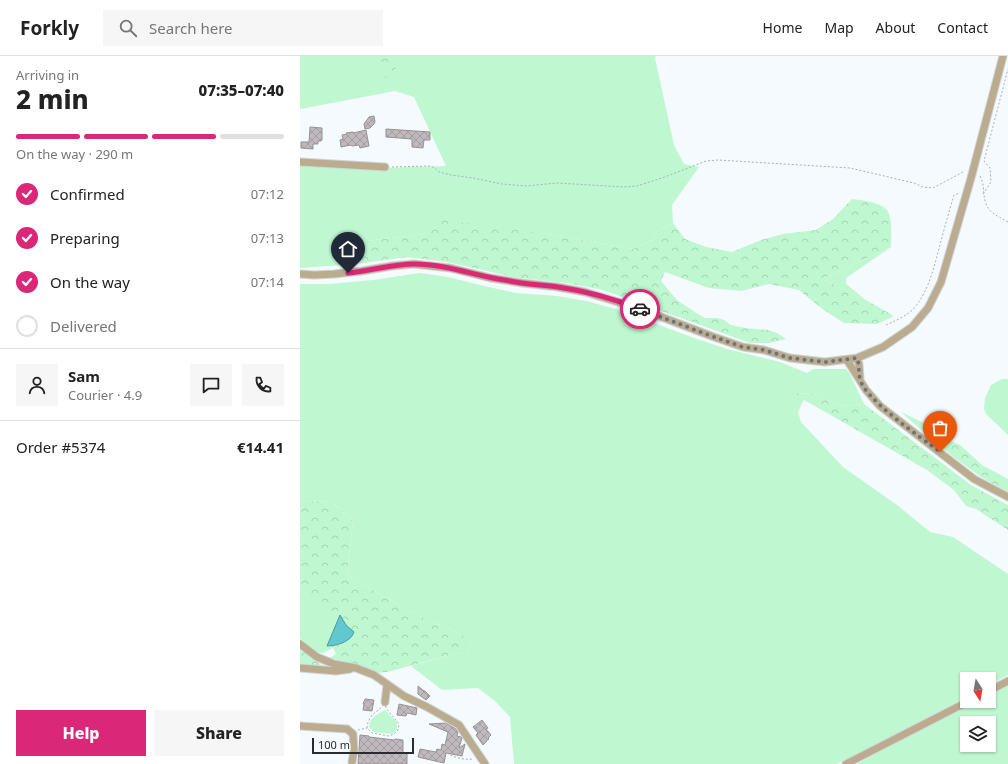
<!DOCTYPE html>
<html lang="en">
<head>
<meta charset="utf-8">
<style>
	:root { --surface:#fff; --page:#f6f6f6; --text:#222; --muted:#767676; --line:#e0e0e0; --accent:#db2777 }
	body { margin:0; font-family:"Noto Sans",sans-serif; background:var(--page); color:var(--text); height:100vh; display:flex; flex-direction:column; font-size:15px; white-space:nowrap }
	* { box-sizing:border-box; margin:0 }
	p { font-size:13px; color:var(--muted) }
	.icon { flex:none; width:22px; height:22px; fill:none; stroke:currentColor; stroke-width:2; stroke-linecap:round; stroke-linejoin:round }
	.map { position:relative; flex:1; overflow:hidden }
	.side { display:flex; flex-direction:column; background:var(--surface); width:300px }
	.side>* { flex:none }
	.needle { width:26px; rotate:169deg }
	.buttons { position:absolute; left:660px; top:616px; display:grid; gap:8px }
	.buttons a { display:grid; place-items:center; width:36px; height:36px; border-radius:0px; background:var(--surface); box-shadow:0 1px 3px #0004; font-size:20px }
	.scale { position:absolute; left:12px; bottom:10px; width:102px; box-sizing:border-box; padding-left:4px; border:2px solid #292b2d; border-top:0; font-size:11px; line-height:14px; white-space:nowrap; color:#292b2d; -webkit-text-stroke:3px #f4fafe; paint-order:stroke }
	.pin { position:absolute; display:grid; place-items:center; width:34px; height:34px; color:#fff; margin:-41px -17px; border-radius:50% 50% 50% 0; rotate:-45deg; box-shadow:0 0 4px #0007 }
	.pin .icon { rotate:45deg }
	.courier { position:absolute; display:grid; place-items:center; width:40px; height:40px; margin:-20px; border:3px solid #db2777; border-radius:50%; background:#fff; color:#222; box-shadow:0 1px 5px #0007 }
	.summary em { font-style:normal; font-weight:800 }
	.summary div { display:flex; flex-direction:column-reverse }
	.summary { display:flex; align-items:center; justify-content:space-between; height:68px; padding:0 16px }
	h1 { font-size:26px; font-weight:800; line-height:30px }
	.bar { display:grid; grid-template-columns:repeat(4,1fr); gap:6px 4px; align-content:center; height:48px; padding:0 16px }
	.bar i { height:5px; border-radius:3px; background:var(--line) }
	.bar .on { background:var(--accent) }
	.bar p { grid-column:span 4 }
	.line { display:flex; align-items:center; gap:10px; padding:0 16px; border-top:1px solid var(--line) }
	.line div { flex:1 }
	.round { display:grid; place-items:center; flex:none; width:42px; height:42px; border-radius:0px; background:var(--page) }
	ol { padding:0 16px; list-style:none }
	li { display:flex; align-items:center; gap:12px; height:44px }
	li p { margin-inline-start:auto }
	li .icon { padding:4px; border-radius:50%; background:var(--accent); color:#fff; stroke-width:4 }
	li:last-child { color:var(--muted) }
	li i { width:22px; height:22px; border:2px solid var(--line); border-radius:50% }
	.button { display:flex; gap:8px; margin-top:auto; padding:8px 16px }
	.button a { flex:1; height:46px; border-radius:0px; background:var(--accent); color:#fff; font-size:16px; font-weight:800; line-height:46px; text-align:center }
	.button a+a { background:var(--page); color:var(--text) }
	header { display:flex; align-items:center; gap:24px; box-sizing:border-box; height:56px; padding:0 20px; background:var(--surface); border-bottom:1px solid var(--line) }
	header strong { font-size:19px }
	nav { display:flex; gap:22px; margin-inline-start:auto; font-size:14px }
	.search { width:280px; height:36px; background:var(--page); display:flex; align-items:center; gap:10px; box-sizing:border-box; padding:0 14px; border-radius:0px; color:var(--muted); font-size:15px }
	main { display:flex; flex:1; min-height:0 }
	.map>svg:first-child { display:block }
	.green { fill:#bff7d1; fill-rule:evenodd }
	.forest { fill:url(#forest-crowns) }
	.water { fill:#62c8cf; stroke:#51999e }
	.building { fill:url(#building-cross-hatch); stroke:#989295 }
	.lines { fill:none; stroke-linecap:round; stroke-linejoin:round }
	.minor-casing { stroke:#cfd5d8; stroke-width:9 }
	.path { stroke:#abb0b3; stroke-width:1; stroke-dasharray:2 2; stroke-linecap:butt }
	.minor { stroke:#bbac8f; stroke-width:7 }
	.done { stroke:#707376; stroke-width:4; stroke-dasharray:0 7.2 }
	.route { stroke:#db2777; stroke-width:5 }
</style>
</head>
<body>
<header>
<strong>Forkly</strong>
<div class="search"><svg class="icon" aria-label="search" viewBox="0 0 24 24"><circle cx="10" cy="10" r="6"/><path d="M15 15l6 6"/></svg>Search here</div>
<nav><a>Home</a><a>Map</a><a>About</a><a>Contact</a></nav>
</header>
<main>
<section class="side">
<div class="summary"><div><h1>2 min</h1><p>Arriving in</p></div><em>07:35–07:40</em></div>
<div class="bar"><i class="on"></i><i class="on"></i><i class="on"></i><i></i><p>On the way · 290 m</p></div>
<ol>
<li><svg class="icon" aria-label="check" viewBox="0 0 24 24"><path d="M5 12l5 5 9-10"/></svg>Confirmed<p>07:12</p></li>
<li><svg class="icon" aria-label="check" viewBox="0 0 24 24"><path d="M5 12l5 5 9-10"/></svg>Preparing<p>07:13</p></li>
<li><svg class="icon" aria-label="check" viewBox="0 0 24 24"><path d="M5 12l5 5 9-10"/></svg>On the way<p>07:14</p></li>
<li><i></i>Delivered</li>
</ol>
<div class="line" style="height:72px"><a class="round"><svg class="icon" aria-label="person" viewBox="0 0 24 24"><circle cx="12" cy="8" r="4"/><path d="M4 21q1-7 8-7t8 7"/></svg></a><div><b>Sam</b><p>Courier · 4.9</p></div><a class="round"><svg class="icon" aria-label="chat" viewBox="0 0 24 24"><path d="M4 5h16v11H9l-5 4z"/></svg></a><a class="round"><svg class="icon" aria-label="phone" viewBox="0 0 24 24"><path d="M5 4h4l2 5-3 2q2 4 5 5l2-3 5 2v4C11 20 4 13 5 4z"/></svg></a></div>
<div class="line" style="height:52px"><div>Order #5374</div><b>€14.41</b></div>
<div class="button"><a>Help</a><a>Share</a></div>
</section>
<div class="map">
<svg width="708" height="708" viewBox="0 0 708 708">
	<defs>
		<pattern id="forest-crowns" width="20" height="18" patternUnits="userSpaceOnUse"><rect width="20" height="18" fill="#bff7d1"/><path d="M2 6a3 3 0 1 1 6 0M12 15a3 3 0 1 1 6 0" fill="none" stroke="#a4d4b4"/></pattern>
		<pattern id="building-cross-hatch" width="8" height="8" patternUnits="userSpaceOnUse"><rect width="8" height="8" fill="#bfb8bc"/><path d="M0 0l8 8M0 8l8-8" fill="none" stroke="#a49ea2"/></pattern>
	</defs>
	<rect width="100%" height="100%" fill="#f4fafe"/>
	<!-- green -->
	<path class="green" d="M 0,0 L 356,0 L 355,2 L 374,89 L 384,108 L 399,111 L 372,149 L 373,167 L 361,173 L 352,184 L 333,193 L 240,177 L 125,178 L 58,186 L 56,208 L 0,212 L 0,109 L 78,112 L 146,110 L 114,41 L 95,35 L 0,53 Z
		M 591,191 L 546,222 L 546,228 L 566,244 L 522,223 Z
		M 120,217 L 148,221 L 180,229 L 216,237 L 257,240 L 286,245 L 316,253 L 394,282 L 427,293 L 480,306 L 507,317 L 513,313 L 546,313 L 550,318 L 564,348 L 542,350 L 512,338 L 493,337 L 504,343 L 498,356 L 501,366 L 543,411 L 597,449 L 630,476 L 653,481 L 708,518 L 708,619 L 689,629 L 689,623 L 667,623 L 667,641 L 537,708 L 214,708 L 210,661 L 196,646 L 178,632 L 142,634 L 111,610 L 151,599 L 168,596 L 171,583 L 109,555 L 47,519 L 53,465 L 31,445 L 0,446 L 0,228 L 29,228 L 73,224 Z
		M 702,323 L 708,323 L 708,379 L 686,358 L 684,353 L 685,342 L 691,329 Z
		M 0,532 L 19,555 L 40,559 L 27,590 L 33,592 L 23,597 L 15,596 L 0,582 Z
		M 708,630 L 708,708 L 557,708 L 603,683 L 679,645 L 689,645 L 689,640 ZM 667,667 L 689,667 L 689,689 L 667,689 Z
		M 85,654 L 97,666 L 97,673 L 94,677 L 91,678 L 74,676 L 69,671 C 69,662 78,658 85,654 Z"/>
	<!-- forest -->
	<path class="forest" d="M 81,0 L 93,0 L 97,18 L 94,24 L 81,20 Z
		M 552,143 C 561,144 579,146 586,153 C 593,159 591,181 591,191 L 522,223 L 566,244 L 594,260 L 577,268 L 544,267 L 521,252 L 499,234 L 469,228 L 441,235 L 409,232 L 365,216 L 361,225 L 377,244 L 398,258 L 405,262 L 417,262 L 424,264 L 431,269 L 445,272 L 468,274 L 477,277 L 486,283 L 469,287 L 450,287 L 303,234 L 267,227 L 213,221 L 147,206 L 107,201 L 56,208 L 58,186 L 125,178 L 137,163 L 240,177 L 333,193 L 352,184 L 361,173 L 373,167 L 385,183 L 406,191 L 432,196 L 461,184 L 483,178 L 516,174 L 533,163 Z
		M 492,337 L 512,338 L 542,350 L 564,348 L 671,429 L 708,449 L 708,474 L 676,453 L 666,450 L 654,434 L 627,414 Z
		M 601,356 L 630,370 L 649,384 L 660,389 L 682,409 L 708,423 L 708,436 C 668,416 634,385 601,356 Z
		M 31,445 L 53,465 L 47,519 L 109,555 L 171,583 L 168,596 L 151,599 L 87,616 L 77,617 L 66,612 L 30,602 L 36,598 L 33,592 L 27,590 L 39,560 L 19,555 L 0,532 L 0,446 Z
		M 0,594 L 21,608 L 18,612 L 0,609 Z"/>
	<!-- water -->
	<path class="water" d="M 40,559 L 46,569 L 54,576 C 51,586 36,590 27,590 Z"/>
	<!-- building -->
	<path class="building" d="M 74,60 L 75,66 L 73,69 L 70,72 L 65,73 L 64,68 L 69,61 Z
		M 10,71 L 22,72 L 22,84 L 21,85 L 18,85 L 18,88 L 13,88 L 13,93 L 1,92 L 1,86 L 9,86 Z
		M 86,73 L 130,76 L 130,84 L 124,84 L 123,92 L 112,91 L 112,83 L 86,81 Z
		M 66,74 L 69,90 L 60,92 L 59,89 L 52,90 L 51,89 L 41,91 L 40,84 L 43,83 L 42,79 L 47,78 L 46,77 L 53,76 L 53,77 Z
		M 118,630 L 124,635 L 125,635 L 130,640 L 126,644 L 118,638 Z
		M 65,643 L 74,644 L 72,655 L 63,654 L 64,648 L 63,648 Z
		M 99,648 L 117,652 L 116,659 L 107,657 L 106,660 L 97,659 Z
		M 182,664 L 188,672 L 186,673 L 191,679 L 188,682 L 189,683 L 187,684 L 187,685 L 183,689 L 176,679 L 178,677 L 173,671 Z
		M 146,667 L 156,673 L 158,676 L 157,680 L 161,681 L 162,682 L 159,692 L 165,688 L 162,700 L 146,697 L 144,707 L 118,701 L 120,693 L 136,696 L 137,693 L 141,694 L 142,688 L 145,689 L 148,676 L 129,668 Z
		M 60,679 L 69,680 L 69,681 L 94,684 L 95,683 L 103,684 L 103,697 L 107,698 L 107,708 L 58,708 Z"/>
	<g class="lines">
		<!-- minor casing -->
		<g class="minor-casing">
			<path id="minor" d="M 0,106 L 85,111
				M 0,218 L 14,219 L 34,218 L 62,215 L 92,210 L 114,208 L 150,212 L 191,222 L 222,227 L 258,231 L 285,236 L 338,252 L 414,281 L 443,291 L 464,294 L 490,302 L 525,306 L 557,302 L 583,291 L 612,271 L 628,252 L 641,226 L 671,122 L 703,0
				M 557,302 L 559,308 L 560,323
				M 547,304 L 566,334 L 580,350 L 674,423 L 708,441
				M 0,588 L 17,601 L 34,608 L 56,612 L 74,619 L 104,640 L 127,651 L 159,669 L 185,708
				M 0,612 L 36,615 L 50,613
				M 689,635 L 708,625
				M 85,646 L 87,629
				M 0,670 L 47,673 L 53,678 L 54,695 L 52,706
				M 546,708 L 669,645"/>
		</g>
		<!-- path -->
		<path class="path" d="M 92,111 L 130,110 L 135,112 L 139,116 L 151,119 L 173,122 L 202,128 L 226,130 L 257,127 L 324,131 L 337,130 L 365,121 L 406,105 L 418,104 L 550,112 L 614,127 L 623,131 L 633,132 L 663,116
			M 680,120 C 684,128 683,131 684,139 C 686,156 694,158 708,166
			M 683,138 L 691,126 L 690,112 L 684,105 L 708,13
			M 586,269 C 595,265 609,259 615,251 C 629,234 634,211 640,189 C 644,173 649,156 654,139 L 660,137
			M 85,646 L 86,652 L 99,668 L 98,674 L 94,678 L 89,680 L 72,677 L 67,672 L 68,666 L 72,659 L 82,651 Z
			M 58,674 L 67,672
			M 147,697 C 155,702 164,704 173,703"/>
		<!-- minor -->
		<use href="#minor" class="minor"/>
	</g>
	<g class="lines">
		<!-- done -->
		<path class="done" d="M 340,253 L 414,281 L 443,291 L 464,294 L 490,302 L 525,306 L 557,302 C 560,310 558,316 560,323 C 564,343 622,382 640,396"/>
		<!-- route -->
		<path class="route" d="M 48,217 C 70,215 92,208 114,208 C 143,208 170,218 198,223 C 206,224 214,226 222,227 C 234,229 246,229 258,231 C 286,235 314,243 340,253"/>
	</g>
</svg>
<div class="buttons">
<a><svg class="needle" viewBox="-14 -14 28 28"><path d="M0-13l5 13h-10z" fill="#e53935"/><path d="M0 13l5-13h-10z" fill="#767676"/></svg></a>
<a><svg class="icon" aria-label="layers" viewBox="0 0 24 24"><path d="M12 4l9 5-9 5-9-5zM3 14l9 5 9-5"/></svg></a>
</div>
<div class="scale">100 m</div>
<div class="pin" style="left:640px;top:396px;background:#ea580c"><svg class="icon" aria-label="bag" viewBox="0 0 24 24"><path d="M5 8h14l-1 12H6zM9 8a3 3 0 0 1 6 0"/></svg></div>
<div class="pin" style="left:48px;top:217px;background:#1f2937"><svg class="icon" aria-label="home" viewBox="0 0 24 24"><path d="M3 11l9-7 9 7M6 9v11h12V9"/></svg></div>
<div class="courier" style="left:340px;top:253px"><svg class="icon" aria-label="car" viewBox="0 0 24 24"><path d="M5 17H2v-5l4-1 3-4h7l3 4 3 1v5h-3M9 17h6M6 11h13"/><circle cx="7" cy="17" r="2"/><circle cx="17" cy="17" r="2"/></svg></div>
</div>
</main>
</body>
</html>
